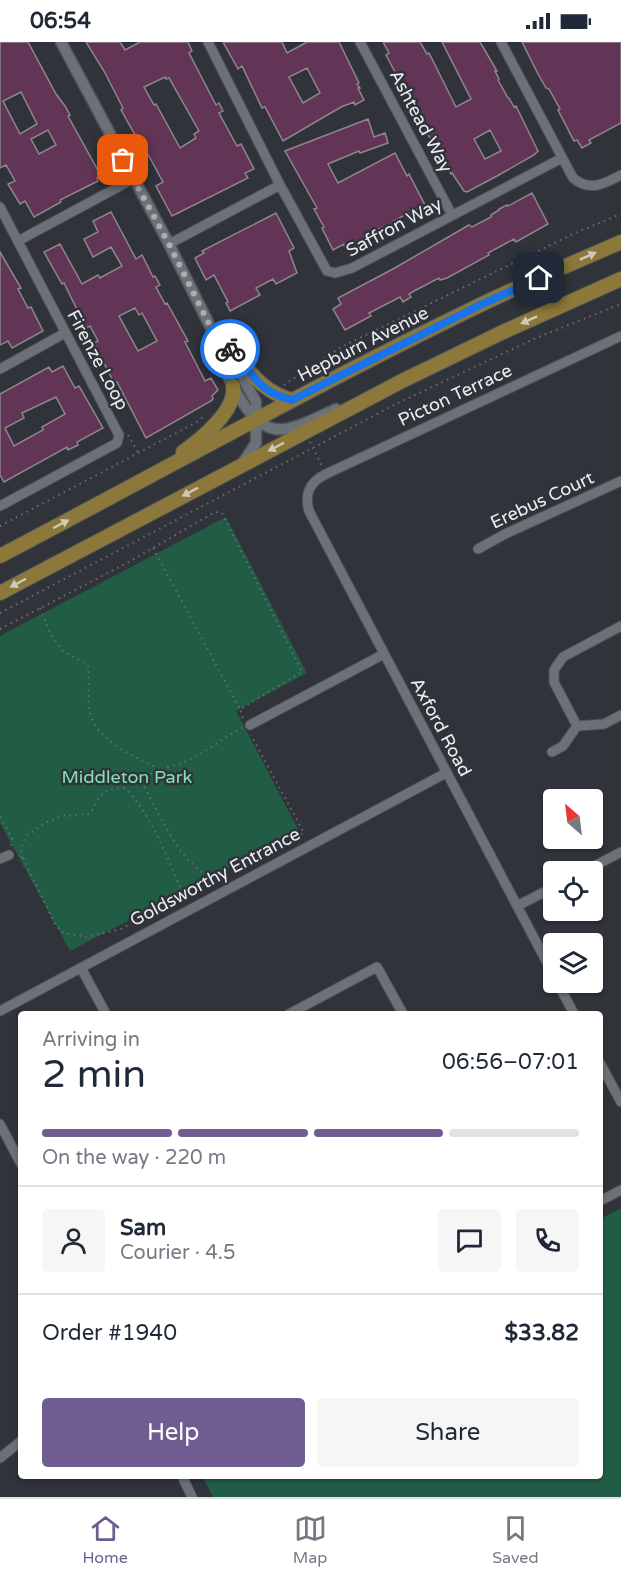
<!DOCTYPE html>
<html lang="en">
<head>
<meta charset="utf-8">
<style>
	:root { --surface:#fff; --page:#f6f6f7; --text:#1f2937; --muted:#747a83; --line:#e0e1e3; --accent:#6f5d91 }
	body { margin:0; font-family:"Varela Round",sans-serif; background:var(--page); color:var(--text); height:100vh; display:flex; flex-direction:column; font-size:22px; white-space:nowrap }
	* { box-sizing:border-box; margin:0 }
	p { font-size:20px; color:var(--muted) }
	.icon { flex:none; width:33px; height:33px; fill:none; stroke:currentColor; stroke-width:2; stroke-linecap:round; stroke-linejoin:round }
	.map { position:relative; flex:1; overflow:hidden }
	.drawer { position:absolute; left:18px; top:969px; width:585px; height:468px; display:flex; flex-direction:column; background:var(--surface); border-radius:6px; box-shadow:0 2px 4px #0004 }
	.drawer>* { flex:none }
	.needle { width:39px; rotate:332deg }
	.buttons { position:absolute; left:543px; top:747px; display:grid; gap:12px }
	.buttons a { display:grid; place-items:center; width:60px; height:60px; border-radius:6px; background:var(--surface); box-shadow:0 2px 4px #0004; font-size:30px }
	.pin { position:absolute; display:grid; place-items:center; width:51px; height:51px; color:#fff; margin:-26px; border-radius:12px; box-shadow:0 3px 9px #0006 }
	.courier { position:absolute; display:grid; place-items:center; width:60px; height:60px; margin:-30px; border:4px solid #1a73e8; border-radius:50%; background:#fff; color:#222; box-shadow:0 2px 8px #0007 }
	.overview em { font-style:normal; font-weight:600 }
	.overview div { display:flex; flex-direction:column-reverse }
	.overview { display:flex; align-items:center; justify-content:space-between; height:102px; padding:0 24px }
	h1 { font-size:39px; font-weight:600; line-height:45px }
	.bar { display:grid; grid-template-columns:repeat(4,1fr); gap:9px 6px; align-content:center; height:72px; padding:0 24px }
	.bar i { height:8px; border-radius:4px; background:var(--line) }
	.bar .active { background:var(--accent) }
	.bar p { grid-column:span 4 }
	.line { display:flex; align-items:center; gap:15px; padding:0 24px; border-top:2px solid var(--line) }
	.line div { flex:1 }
	.round { display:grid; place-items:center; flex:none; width:63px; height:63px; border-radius:6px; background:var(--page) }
	.action { display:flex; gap:12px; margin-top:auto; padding:12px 24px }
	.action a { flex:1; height:69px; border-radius:6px; background:var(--accent); color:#fff; font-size:24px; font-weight:600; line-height:69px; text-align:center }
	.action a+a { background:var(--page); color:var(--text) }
	.status { display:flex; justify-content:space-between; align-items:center; height:42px; padding:0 30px; background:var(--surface); direction:ltr }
	.status svg { height:16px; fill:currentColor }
	.tab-bar { display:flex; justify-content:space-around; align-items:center; height:84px; border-top:2px solid var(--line); background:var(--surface); font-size:16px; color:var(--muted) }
	.tab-bar a { display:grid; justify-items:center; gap:3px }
	.tab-bar .active { color:var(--accent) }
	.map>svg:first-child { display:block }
	.green { fill:#215d45 }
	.building { fill:#623556; stroke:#8e868c; stroke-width:1.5; fill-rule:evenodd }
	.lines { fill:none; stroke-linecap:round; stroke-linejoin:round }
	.minor-casing { stroke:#4f5357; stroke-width:11 }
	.tertiary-casing { stroke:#4f5357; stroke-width:13 }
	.primary-casing { stroke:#4f5357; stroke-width:16 }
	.path { stroke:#6a6d73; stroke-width:2; stroke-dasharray:1.5 4.5; stroke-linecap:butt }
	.minor { stroke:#6c7178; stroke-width:9 }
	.tertiary { stroke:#6c7178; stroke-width:10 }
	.primary { stroke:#8b783a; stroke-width:14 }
	.oneway { fill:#cecbbb }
	.done { stroke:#aaadb2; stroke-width:6; stroke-dasharray:0 10.8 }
	.route { stroke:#1a73e8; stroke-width:8 }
	.labels { text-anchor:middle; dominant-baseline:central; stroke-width:5; stroke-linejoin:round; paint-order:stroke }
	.street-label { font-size:18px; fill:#ebeef2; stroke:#30343a }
	.park-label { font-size:18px; fill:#83e1b7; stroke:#30343a }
</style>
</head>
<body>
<div class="status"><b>06:54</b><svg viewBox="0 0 49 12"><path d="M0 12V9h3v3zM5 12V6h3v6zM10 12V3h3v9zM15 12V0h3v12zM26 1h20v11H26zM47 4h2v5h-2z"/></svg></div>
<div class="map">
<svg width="621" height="1455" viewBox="0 0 621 1455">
	<rect width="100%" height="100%" fill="#30343a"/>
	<!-- green -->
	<path class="green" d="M 226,475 L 307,631 L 236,669 L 299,789 L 70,909 L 0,781 L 0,594 Z
		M 621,1166 L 621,1455 L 213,1455 L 202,1434 L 600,1434 L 600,1177 Z"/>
	<!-- building -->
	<path class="building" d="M 0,0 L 28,0 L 56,52 L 65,64 L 70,73 L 68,74 L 101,134 L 97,136 L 98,139 L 60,158 L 61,160 L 34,175 L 25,159 L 20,162 L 8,142 L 15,139 L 6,123 L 0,126 ZM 21,50 L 37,82 L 20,92 L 3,59 ZM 48,88 L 56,103 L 39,112 L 31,97 Z
		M 86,0 L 120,0 L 125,8 L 140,0 L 188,0 L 192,9 L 189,11 L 216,63 L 219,61 L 223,69 L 219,71 L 237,104 L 241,102 L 254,127 L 245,131 L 248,136 L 172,174 L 156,144 L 163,140 L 145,107 L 138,111 L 134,103 L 139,100 L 121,68 L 123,66 L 104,29 ZM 165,35 L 166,37 L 169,36 L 199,89 L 194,92 L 196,96 L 180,106 L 156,62 L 154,63 L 144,45 Z
		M 223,0 L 282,0 L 287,11 L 307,0 L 339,0 L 359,41 L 357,42 L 360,46 L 358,46 L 364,58 L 355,63 L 354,60 L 341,65 L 283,99 L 265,65 L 262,66 L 242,24 L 238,27 ZM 307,26 L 320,51 L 303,61 L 289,35 Z
		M 383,0 L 420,0 L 427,12 L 429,11 L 456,65 L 471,57 L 442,0 L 480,0 L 497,29 L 495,29 L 499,37 L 498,38 L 508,56 L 509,56 L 514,65 L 516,64 L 538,109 L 534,113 L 497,134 L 467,150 L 464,149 L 452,131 L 451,132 L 439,106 L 437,107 L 430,96 L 386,13 L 389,11 ZM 490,88 L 501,109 L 485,117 L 474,97 Z
		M 522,0 L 621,0 L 621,81 L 589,98 L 591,101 L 582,106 L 577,98 L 574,99 L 558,68 L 560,67 L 549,47 L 546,46 L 538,32 Z
		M 368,77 L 374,95 L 385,91 L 388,101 L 360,111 L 359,109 L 328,122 L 338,141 L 395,111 L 407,134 L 409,132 L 425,163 L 393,179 L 394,181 L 384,186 L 382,185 L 364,194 L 365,196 L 346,207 L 344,202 L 333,208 L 322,186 L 324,185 L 314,167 L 317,166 L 285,109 Z
		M 532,151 L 548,182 L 516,200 L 514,197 L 488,211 L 489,213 L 447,236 L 440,238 L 439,236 L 414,249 L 409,252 L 411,255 L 403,260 L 400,255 L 369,271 L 371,274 L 345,288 L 333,267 L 341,262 L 338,256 L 393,227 L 469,183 L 472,185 L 491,175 L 491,173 L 499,168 L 499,167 L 507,163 L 508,164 Z
		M 111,170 L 136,217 L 142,213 L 153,235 L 155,234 L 160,243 L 156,245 L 165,262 L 167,261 L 188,299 L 185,300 L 205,339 L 211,336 L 218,348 L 212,354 L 213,357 L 211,359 L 146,396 L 117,340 L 114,341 L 94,301 L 98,299 L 90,284 L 86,286 L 64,241 L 62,242 L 44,210 L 60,202 L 82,242 L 98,233 L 100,236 L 122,224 L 111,205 L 93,215 L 84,197 L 98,190 L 93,179 ZM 135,266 L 139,273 L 142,271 L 157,299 L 138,309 L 119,274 Z
		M 276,171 L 294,206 L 289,209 L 297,231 L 276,242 L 273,237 L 256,246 L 260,253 L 230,269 L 226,261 L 228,260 L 214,233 L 206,238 L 195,216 L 204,211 L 202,209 Z
		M 0,210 L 21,246 L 18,247 L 28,266 L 31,265 L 43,289 L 12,306 L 8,299 L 0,303 Z
		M 63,324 L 75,346 L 79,344 L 103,386 L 77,400 L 78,403 L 68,408 L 67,405 L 4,440 L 0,433 L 0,352 L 49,325 L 52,330 ZM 56,355 L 65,372 L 42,385 L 43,388 L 14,404 L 5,386 L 24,376 L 22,371 Z"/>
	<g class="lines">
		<!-- minor casing -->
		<g class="minor-casing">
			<path id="minor" d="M 208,0 L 280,143 L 327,229 L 335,231 L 352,226 L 562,116
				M 360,0 L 452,173
				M 501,0 L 573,136 C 590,150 604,142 621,133
				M 0,165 L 119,393 L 117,401 L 0,464
				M 18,199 L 133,137
				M 169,202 L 280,143
				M 0,327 L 65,291
				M 478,507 L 505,492 L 621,439
				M 250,683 L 384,612
				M 577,684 L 554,640 L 554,628 L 563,615 L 621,584
				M 552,710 L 563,704 L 577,684 L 604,682 L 621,673
				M 0,817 L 9,813
				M 583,830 L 621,810
				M 517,864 L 554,845
				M 81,926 L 106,972
				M 554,934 L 309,469 C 304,451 310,440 326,432 L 621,294
				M 557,940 L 574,972
				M 0,969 L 446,731
				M 289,972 L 377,925 L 403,972
				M 600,1021 L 621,1060
				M 0,1082 L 21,1122
				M 600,1159 L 621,1148
				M 0,1416 L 21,1399
				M 182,1434 L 192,1455"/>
		</g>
		<!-- tertiary casing -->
		<g class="tertiary-casing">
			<path id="tertiary" d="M 61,0 L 169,202 L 213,290 C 217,317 245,383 275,387 C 292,390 320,374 336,367
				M 231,314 L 256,360 L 256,401 L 242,422"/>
		</g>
		<!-- primary casing -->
		<g class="primary-casing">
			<path id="primary" d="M 223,300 C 248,323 256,348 292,358
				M 183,410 C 201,397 237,368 233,344
				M 0,514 C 158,431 315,343 476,265 C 523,242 573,221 621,200
				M 0,551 L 402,339 L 503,290 L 621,237"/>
		</g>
		<!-- path -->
		<path class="path" d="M 284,343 L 341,305 L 573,192 L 621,172
			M 128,393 L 139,412
			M 310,400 L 322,424
			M 0,484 L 195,381 L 206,373
			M 153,506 L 240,667
			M 40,566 L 51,593 L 63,609 L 88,623 C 90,639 87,655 90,670 C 95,699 138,716 161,728
			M 0,571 L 396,362 L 536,296 L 621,262
			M 0,587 L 129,520 L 215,470 L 222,471 L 302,630 L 240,667 L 243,677
			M 0,775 L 12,796 L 11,805
			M 22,816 L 21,806 L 26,794 L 47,780 L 61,774 L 89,772 C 103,753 98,747 125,746 C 153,774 167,817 184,853
			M 23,816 L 56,884 L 64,891 L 86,895 L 121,887 L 304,791 L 251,693
			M 210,839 C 204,830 191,823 184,813 C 168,792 156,767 144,744 L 144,737 C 154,727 171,725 184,720 C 205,712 222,696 242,686"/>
		<!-- minor -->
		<use href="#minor" class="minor"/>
		<!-- tertiary -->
		<use href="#tertiary" class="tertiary"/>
		<!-- primary -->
		<use href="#primary" class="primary"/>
	</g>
	<!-- one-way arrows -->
	<defs><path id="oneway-solid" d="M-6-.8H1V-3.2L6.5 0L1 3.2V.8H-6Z" transform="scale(1.5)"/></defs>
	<g class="oneway">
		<use href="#oneway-solid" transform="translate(588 214) rotate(-24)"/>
		<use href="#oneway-solid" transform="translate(529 278) rotate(156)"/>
		<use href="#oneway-solid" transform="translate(276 405) rotate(152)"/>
		<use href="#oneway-solid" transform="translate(190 450) rotate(152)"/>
		<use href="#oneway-solid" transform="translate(61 482) rotate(-28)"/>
		<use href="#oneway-solid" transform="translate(18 541) rotate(152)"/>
	</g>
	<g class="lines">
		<!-- done -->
		<path class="done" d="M 123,118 L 169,202 L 213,290 L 230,307"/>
		<!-- route -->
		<path class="route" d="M 230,307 C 255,330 253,348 292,358 L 478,264 L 539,236"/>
	</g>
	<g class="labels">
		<!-- street labels -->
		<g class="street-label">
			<text transform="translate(421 79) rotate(62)">Ashtead Way</text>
			<text transform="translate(394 185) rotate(-28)">Saffron Way</text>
			<text transform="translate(363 302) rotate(-27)">Hepburn Avenue</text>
			<text transform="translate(98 318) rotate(62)">Firenze Loop</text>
			<text transform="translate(455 353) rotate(-25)">Picton Terrace</text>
			<text transform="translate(542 458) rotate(-25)">Erebus Court</text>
			<text transform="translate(441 685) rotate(62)">Axford Road</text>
			<text transform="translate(215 835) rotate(-28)">Goldsworthy Entrance</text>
		</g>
		<!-- park labels -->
		<g class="park-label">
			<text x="127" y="735">Middleton Park</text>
		</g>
	</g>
</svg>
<div class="buttons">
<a><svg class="needle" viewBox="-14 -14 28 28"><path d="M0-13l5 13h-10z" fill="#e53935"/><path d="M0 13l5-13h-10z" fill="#747a83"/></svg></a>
<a><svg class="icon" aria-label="locate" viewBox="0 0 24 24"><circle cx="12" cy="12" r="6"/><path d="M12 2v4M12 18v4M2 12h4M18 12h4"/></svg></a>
<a><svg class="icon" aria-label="layers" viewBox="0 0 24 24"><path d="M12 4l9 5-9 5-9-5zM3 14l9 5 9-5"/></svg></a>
</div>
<div class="pin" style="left:123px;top:118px;background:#ea580c"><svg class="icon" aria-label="bag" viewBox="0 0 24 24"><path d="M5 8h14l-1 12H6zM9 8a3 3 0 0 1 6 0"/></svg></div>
<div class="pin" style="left:539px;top:236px;background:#1f2937"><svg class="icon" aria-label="home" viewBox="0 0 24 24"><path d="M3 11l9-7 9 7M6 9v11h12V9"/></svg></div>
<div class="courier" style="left:230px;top:307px"><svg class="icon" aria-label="bike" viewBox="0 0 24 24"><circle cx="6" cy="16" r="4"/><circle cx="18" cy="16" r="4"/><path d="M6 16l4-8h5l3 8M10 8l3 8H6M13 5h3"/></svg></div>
<section class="drawer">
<div class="overview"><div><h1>2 min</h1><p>Arriving in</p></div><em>06:56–07:01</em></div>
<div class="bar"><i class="active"></i><i class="active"></i><i class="active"></i><i></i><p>On the way · 220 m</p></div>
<div class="line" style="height:108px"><a class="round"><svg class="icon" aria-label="person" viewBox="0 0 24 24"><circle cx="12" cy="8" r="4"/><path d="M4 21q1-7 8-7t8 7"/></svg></a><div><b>Sam</b><p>Courier · 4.5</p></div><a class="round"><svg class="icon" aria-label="chat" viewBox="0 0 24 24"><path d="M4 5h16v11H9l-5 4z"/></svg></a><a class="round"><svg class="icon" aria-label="phone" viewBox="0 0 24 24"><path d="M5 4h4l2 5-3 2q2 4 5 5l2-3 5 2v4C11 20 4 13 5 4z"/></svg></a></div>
<div class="line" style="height:78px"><div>Order #1940</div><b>$33.82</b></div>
<div class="action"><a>Help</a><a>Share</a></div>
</section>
</div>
<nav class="tab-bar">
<a class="active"><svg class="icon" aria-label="home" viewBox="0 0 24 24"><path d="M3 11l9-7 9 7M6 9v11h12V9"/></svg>Home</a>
<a><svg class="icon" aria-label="map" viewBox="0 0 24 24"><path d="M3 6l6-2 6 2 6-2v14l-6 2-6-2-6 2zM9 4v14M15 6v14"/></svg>Map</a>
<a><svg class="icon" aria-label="saved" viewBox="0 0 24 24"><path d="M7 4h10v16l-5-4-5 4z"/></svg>Saved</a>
</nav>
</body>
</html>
